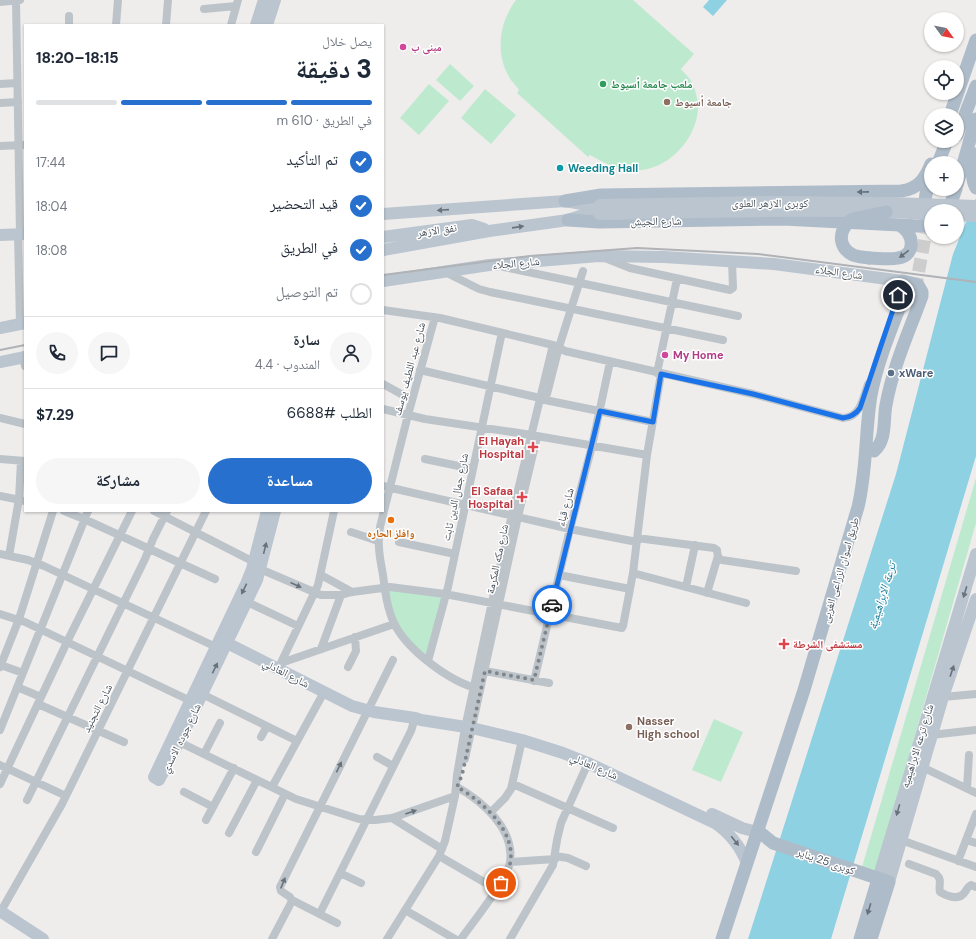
<!DOCTYPE html>
<html lang="ar">
<head>
<meta charset="utf-8">
<style>
	:root { --surface:#fff; --page:#f6f6f7; --text:#1f2937; --muted:#747a83; --line:#e0e1e3; --accent:#2870cd }
	body { margin:0; font-family:"DM Sans","Noto Naskh Arabic",sans-serif; background:var(--page); color:var(--text); direction:rtl; height:100vh; display:flex; flex-direction:column; font-size:15px; white-space:nowrap }
	* { box-sizing:border-box; margin:0 }
	p { font-size:13px; color:var(--muted) }
	.icon { flex:none; width:22px; height:22px; fill:none; stroke:currentColor; stroke-width:2; stroke-linecap:round; stroke-linejoin:round }
	.map { position:relative; flex:1; overflow:hidden; direction:ltr }
	.sheet { position:absolute; left:24px; top:24px; width:360px; height:488px; display:flex; flex-direction:column; background:var(--surface); border-radius:0px; box-shadow:0 1px 3px #0004; direction:rtl }
	.sheet>* { flex:none }
	.needle { width:26px; rotate:123deg }
	.fabs { position:absolute; left:924px; top:12px; display:grid; gap:8px }
	.fabs a { display:grid; place-items:center; width:40px; height:40px; border-radius:50%; background:var(--surface); box-shadow:0 1px 3px #0004; font-size:20px }
	.pin { position:absolute; display:grid; place-items:center; width:34px; height:34px; color:#fff; margin:-17px; border:2px solid #fff; border-radius:50%; box-shadow:0 1px 4px #0007 }
	.courier { position:absolute; display:grid; place-items:center; width:40px; height:40px; margin:-20px; border:3px solid #1a73e8; border-radius:50%; background:#fff; color:#222; box-shadow:0 1px 5px #0007 }
	.headline em { font-style:normal; font-weight:800 }
	.headline div { display:flex; flex-direction:column-reverse }
	.headline { display:flex; align-items:center; justify-content:space-between; height:68px; padding:0 12px }
	h1 { font-size:26px; font-weight:800; line-height:30px }
	.bar { display:grid; grid-template-columns:repeat(4,1fr); gap:6px 4px; align-content:center; height:48px; padding:0 12px }
	.bar i { height:5px; border-radius:3px; background:var(--line) }
	.bar .on { background:var(--accent) }
	.bar p { grid-column:span 4 }
	.line { display:flex; align-items:center; gap:10px; padding:0 12px; border-top:1px solid var(--line) }
	.line div { flex:1 }
	.round { display:grid; place-items:center; flex:none; width:42px; height:42px; border-radius:21px; background:var(--page) }
	ol { padding:0 12px; list-style:none }
	li { display:flex; align-items:center; gap:12px; height:44px }
	li p { margin-inline-start:auto }
	li .icon { padding:4px; border-radius:50%; background:var(--accent); color:#fff; stroke-width:4 }
	li:last-child { color:var(--muted) }
	li i { width:22px; height:22px; border:2px solid var(--line); border-radius:50% }
	.primary-button { display:flex; gap:8px; margin-top:auto; padding:8px 12px }
	.primary-button a { flex:1; height:46px; border-radius:24px; background:var(--accent); color:#fff; font-size:16px; font-weight:800; line-height:46px; text-align:center }
	.primary-button a+a { background:var(--page); color:var(--text) }
	.map>svg:first-child { display:block }
	.green { fill:#bdeace }
	.water { fill:#8ed1e3 }
	.lines { fill:none; stroke-linecap:round; stroke-linejoin:round }
	.primary-tunnel { stroke:#cdcdce; stroke-width:13; stroke-dasharray:13 6; stroke-linecap:butt }
	.street { stroke:#bcc4ca; stroke-width:8 }
	.secondary { stroke:#bbc5cf; stroke-width:12 }
	.primary { stroke:#aebcc9; stroke-width:13 }
	.rail { stroke:#afb2b6; stroke-width:2 }
	.secondary-bridge { stroke:#bbc5cf; stroke-width:12 }
	.primary-bridge { stroke:#aebcc9; stroke-width:13 }
	.oneway { fill:#65707a }
	.oneway2 { fill:#69727c }
	.oneway3 { fill:#69727a }
	.done { stroke:#81868c; stroke-width:4; stroke-dasharray:0 7.2 }
	.route { stroke:#1a73e8; stroke-width:5 }
	.hotel-dot { fill:#d1479c; stroke:#fff; stroke-width:1.5 }
	.leisure-dot { fill:#2e9e5b; stroke:#fff; stroke-width:1.5 }
	.education-dot { fill:#8d6e63; stroke:#fff; stroke-width:1.5 }
	.culture-dot { fill:#0f9aa8; stroke:#fff; stroke-width:1.5 }
	.service-dot { fill:#5c6f8a; stroke:#fff; stroke-width:1.5 }
	.health-dot { fill:#e0444e; stroke:#fff; stroke-width:1.5 }
	.food-dot { fill:#e8710a; stroke:#fff; stroke-width:1.5 }
	.labels { text-anchor:middle; dominant-baseline:central; stroke-width:3; stroke-linejoin:round; paint-order:stroke }
	.hotel-label { font-size:11px; font-weight:bold; fill:#b23c85; stroke:#fff; text-anchor:start }
	.leisure-label { font-size:11px; font-weight:bold; fill:#27864d; stroke:#fff; text-anchor:start }
	.education-label { font-size:11px; font-weight:bold; fill:#785e54; stroke:#fff; text-anchor:start }
	.culture-label { font-size:11px; font-weight:bold; fill:#0d838f; stroke:#fff; text-anchor:start }
	.street-label { font-size:11px; fill:#464f58; stroke:#fff }
	.service-label { font-size:11px; font-weight:bold; fill:#4e5e75; stroke:#fff; text-anchor:start }
	.health-label { font-size:11px; font-weight:bold; fill:#be3a42; stroke:#fff; text-anchor:end }
	.food-label { font-size:11px; font-weight:bold; fill:#c56008; stroke:#fff }
	.water-label { font-size:12px; font-style:italic; fill:#187e99; stroke:#fff }
</style>
</head>
<body>
<div class="map">
<svg width="976" height="939" viewBox="0 0 976 939">
	<rect width="100%" height="100%" fill="#efecec"/>
	<!-- green -->
	<path class="green" d="M 516,0 L 633,0 L 694,54 L 681,69 C 683,72 687,75 689,78 C 694,84 697,96 698,104 C 699,135 673,166 642,170 C 622,172 606,164 590,155 L 588,157 L 517,93 L 519,90 C 516,85 510,80 508,75 C 495,51 500,21 516,0 Z
		M 450,64 L 474,86 L 460,101 L 436,80 Z
		M 429,84 L 449,101 L 419,135 L 400,118 Z
		M 485,89 L 516,115 L 491,144 L 461,118 Z
		M 976,478 L 976,523 L 876,871 L 862,867 Z
		M 385,587 L 445,594 L 428,660 L 395,625 Z
		M 714,719 L 743,732 L 721,782 L 692,770 Z"/>
	<!-- water -->
	<path class="water" d="M 709,0 L 727,0 L 713,16 L 703,7 Z
		M 976,198 L 976,456 L 831,939 L 748,939 L 896,474 L 953,254 Z"/>
	<g class="lines">
		<!-- primary-tunnel -->
		<path class="primary-tunnel" d="M 914,290 L 917,280 L 929,216"/>
		<!-- street -->
		<path class="street" d="M 16,0 L 20,234
			M 0,2 L 20,0
			M 204,9 L 236,6
			M 69,16 L 69,25
			M 116,25 L 118,0
			M 166,25 L 168,0
			M 231,25 L 238,0
			M 0,84 L 17,83
			M 0,103 L 18,102
			M 0,146 L 25,145
			M 18,234 L 20,324
			M 605,258 L 630,268 L 730,290 L 733,288 L 732,261
			M 504,267 L 738,316
			M 445,272 L 479,289 L 490,292 L 723,340
			M 383,310 L 440,318 L 553,345 L 559,347 L 565,351 L 753,394 L 843,418 C 861,417 863,398 868,384
			M 435,317 L 408,415 L 380,527 C 377,544 380,559 383,575 C 385,591 387,608 394,623 C 407,650 450,682 479,689
			M 23,358 L 25,366
			M 420,370 L 540,398
			M 657,373 L 677,279
			M 383,384 L 412,400
			M 547,394 L 559,347 L 583,271
			M 545,400 L 653,422
			M 383,409 L 425,419 L 532,435
			M 0,418 L 25,424
			M 537,436 L 647,455
			M 0,459 L 25,461
			M 425,459 L 473,469
			M 383,486 L 570,529 L 637,542
			M 0,496 L 25,501
			M 64,511 L 84,519 L 215,579
			M 154,511 L 254,562
			M 351,532 L 378,541
			M 637,538 L 714,548 L 717,550 L 718,558 L 722,560 L 796,571
			M 399,542 L 455,554
			M 0,554 L 28,560 L 44,566 L 216,647
			M 9,556 L 19,499 L 21,461
			M 260,569 L 321,595 L 341,595 L 352,592 L 390,587 L 445,594 L 622,628 L 623,626 L 633,573 L 647,455 L 661,374
			M 633,573 L 746,603
			M 321,575 L 352,592
			M 559,575 L 630,589
			M 686,587 L 695,545
			M 707,593 L 718,556
			M 247,602 L 298,626
			M 0,614 L 25,622 L 195,703
			M 321,649 L 341,595
			M 428,661 L 448,587 L 501,337
			M 281,663 L 394,624
			M 1,665 L 23,673
			M 0,667 L 19,619 L 53,511
			M 348,667 L 356,651 L 355,637
			M 278,669 L 318,585 L 334,511
			M 485,671 L 549,683
			M 534,681 L 570,529 L 592,446 L 610,362
			M 17,687 L 41,697
			M 202,694 L 297,741
			M 943,697 L 976,694
			M 38,704 L 124,742
			M 0,730 L 88,511
			M 931,735 L 976,730
			M 261,737 L 267,726
			M 175,740 L 296,799 L 359,819 L 375,820 L 392,818 L 455,796
			M 204,754 L 220,723
			M 377,757 L 393,766
			M 465,759 L 518,517 L 537,437
			M 0,765 L 66,796
			M 922,767 L 976,793
			M 0,784 L 67,642 L 132,511
			M 513,784 L 613,828
			M 272,787 L 324,692
			M 457,787 C 482,801 515,829 510,862 C 507,880 473,922 461,939
			M 967,788 L 969,755
			M 184,792 L 213,807
			M 27,800 L 145,559 L 153,539 L 167,511
			M 491,812 L 505,798 L 511,789 L 522,740
			M 392,818 L 442,849
			M 206,820 L 234,768
			M 229,833 L 257,780
			M 901,840 L 976,867
			M 966,840 L 976,843
			M 256,852 L 285,794
			M 439,856 L 496,889
			M 555,856 L 568,858 L 586,866
			M 958,861 L 976,814
			M 510,862 L 555,859
			M 909,864 L 936,874 C 943,880 938,885 940,892 C 947,896 959,901 965,892 C 967,889 967,887 971,885 L 976,887
			M 340,873 L 361,883
			M 292,900 L 337,923
			M 405,910 L 455,939
			M 1,911 L 62,804 L 206,511
			M 320,913 L 411,731 L 415,718
			M 272,939 L 292,901 L 290,897 L 281,891 L 280,887 L 393,660
			M 387,939 L 439,856 L 445,841 L 455,796 L 457,775 L 465,728 L 492,602 L 512,515 L 553,345
			M 510,939 L 553,865 L 557,840 L 561,823 L 588,763"/>
		<!-- secondary -->
		<path class="secondary" d="M 256,25 L 264,0
			M 267,25 L 275,0
			M 383,214 L 565,201 L 582,204 L 600,205
			M 957,215 L 976,216
			M 0,235 L 25,234
			M 383,237 L 472,225 L 484,229
			M 383,250 L 489,231 L 568,220 L 583,215 L 599,214
			M 383,281 L 489,265 L 599,256 L 664,257 L 774,264 L 903,281
			M 0,328 L 25,323
			M 0,362 L 25,357
			M 267,511 L 252,569 L 246,584 L 154,777 L 159,780 L 179,742 L 257,580 L 275,511
			M 227,643 L 352,706 L 374,712 L 415,718 L 421,720 L 472,728 L 522,740 L 563,753 L 588,763 L 715,823 C 730,833 740,846 747,863
			M 712,814 L 742,828 L 757,832
			M 878,879 L 976,554
			M 889,882 L 943,697 L 976,599
			M 0,911 L 43,939"/>
		<!-- primary -->
		<path class="primary" d="M 950,115 L 976,40
			M 957,135 L 976,86
			M 976,154 C 973,166 970,177 976,188
			M 938,163 L 947,141
			M 957,185 L 976,119
			M 565,201 L 601,195 L 901,191 C 918,189 925,179 931,164
			M 948,211 L 956,189
			M 923,214 L 926,194 L 931,180
			M 568,220 L 599,222 L 783,219 L 919,226 L 931,225
			M 869,258 C 878,258 889,260 898,258 C 917,255 914,232 899,225
			M 874,451 C 887,440 883,420 886,405 C 893,366 909,332 922,296 L 922,292 L 918,285 L 903,281
			M 757,832 L 762,834 L 773,843 L 889,882 L 871,939
			M 722,939 L 804,690 L 858,507 C 867,470 865,432 871,395 C 878,358 894,323 907,288
			M 860,939 L 878,879"/>
		<!-- rail -->
		<path class="rail" d="M 383,275 L 530,256 L 637,248 L 758,254 L 976,282
			M 0,350 L 25,345"/>
		<!-- secondary-bridge -->
		<path class="secondary-bridge" d="M 600,205 L 767,202 L 892,203 L 976,206
			M 599,214 C 710,212 821,208 931,214"/>
		<!-- primary-bridge -->
		<path class="primary-bridge" d="M 869,258 C 863,257 858,257 853,255 C 836,247 839,227 853,219 L 886,212"/>
	</g>
	<!-- one-way arrows -->
	<defs><path id="oneway-solid" d="M-6-.8H1V-3.2L6.5 0L1 3.2V.8H-6Z"/></defs>
	<g class="oneway">
		<use href="#oneway-solid" transform="translate(863 192) rotate(179)"/>
		<use href="#oneway-solid" transform="translate(904 254) rotate(142)"/>
		<use href="#oneway-solid" transform="translate(869 909) rotate(107)"/>
	</g>
	<g class="oneway2">
		<use href="#oneway-solid" transform="translate(443 210) rotate(176)"/>
		<use href="#oneway-solid" transform="translate(518 227) rotate(-8)"/>
		<use href="#oneway-solid" transform="translate(265 548) rotate(-76)"/>
		<use href="#oneway-solid" transform="translate(244 589) rotate(116)"/>
		<use href="#oneway-solid" transform="translate(965 592) rotate(107)"/>
		<use href="#oneway-solid" transform="translate(215 668) rotate(-64)"/>
		<use href="#oneway-solid" transform="translate(952 671) rotate(-71)"/>
		<use href="#oneway-solid" transform="translate(898 810) rotate(106)"/>
		<use href="#oneway-solid" transform="translate(735 841) rotate(51)"/>
	</g>
	<g class="oneway3">
		<use href="#oneway-solid" transform="translate(296 585) rotate(24)"/>
		<use href="#oneway-solid" transform="translate(339 767) rotate(-64)"/>
		<use href="#oneway-solid" transform="translate(411 812) rotate(-19)"/>
		<use href="#oneway-solid" transform="translate(283 883) rotate(-68)"/>
	</g>
	<g class="lines">
		<!-- done -->
		<path class="done" d="M 501,883 C 504,877 508,871 510,864 C 517,831 482,801 457,787 L 462,775 L 485,671 L 534,680 L 552,605"/>
		<!-- route -->
		<path class="route" d="M 552,605 L 600,411 L 653,422 L 661,374 L 753,394 L 843,418 C 851,417 856,414 860,408 L 898,295"/>
	</g>
	<!-- markers -->
	<g class="hotel-dot">
		<circle cx="403" cy="47" r="4"/>
		<circle cx="665" cy="355" r="4"/>
	</g>
	<circle class="leisure-dot" cx="603" cy="84" r="4"/>
	<g class="education-dot">
		<circle cx="667" cy="102" r="4"/>
		<circle cx="629" cy="727" r="4"/>
	</g>
	<circle class="culture-dot" cx="560" cy="168" r="4"/>
	<circle class="service-dot" cx="891" cy="373" r="4"/>
	<g class="health-dot">
		<path d="M531 441h4v4h4v4h-4v4h-4v-4h-4v-4h4z"/>
		<path d="M520 491h4v4h4v4h-4v4h-4v-4h-4v-4h4z"/>
		<path d="M782 638h4v4h4v4h-4v4h-4v-4h-4v-4h4z"/>
	</g>
	<circle class="food-dot" cx="391" cy="520" r="4"/>
	<g class="labels">
		<!-- hotel labels -->
		<g class="hotel-label">
			<text x="411" y="47">مبنى ب</text>
			<text x="673" y="355">My Home</text>
		</g>
		<!-- leisure labels -->
		<g class="leisure-label">
			<text x="611" y="84">ملعب جامعة أسيوط</text>
		</g>
		<!-- education labels -->
		<g class="education-label">
			<text x="675" y="102">جامعة أسيوط</text>
			<text x="637" y="721">Nasser<tspan x="637" dy="13">High school</tspan></text>
		</g>
		<!-- culture labels -->
		<g class="culture-label">
			<text x="568" y="168">Weeding Hall</text>
		</g>
		<!-- street labels -->
		<g class="street-label">
			<text x="770" y="203">كوبرى الازهر العلوى</text>
			<text transform="translate(656 221) rotate(-1)">شارع الجيش</text>
			<text transform="translate(437 230) rotate(-8)">نفق الازهر</text>
			<text transform="translate(516 263) rotate(-5)">شارع الجلاء</text>
			<text transform="translate(839 272) rotate(8)">شارع الجلاء</text>
			<text transform="translate(409 369) rotate(-75)">شارع عبد اللطيف يوسف</text>
			<text transform="translate(455 497) rotate(-78)">شارع جمال الدين ثابت</text>
			<text transform="translate(565 507) rotate(-75)">شارع قباء</text>
			<text transform="translate(497 559) rotate(-78)">شارع مكه المكرمة</text>
			<text transform="translate(840 570) rotate(-74)">طريق اسوان الزراعى الغربى</text>
			<text transform="translate(286 673) rotate(27)">شارع العادلي</text>
			<text transform="translate(97 708) rotate(-63)">شارع التجنيد</text>
			<text transform="translate(181 738) rotate(-64)">شارع جوده الاسدي</text>
			<text transform="translate(917 746) rotate(-73)">شارع ترعه الابراهيميه</text>
			<text transform="translate(594 766) rotate(23)">شارع العادلي</text>
			<text transform="translate(826 861) rotate(19)">كوبرى 25 يناير</text>
		</g>
		<!-- service labels -->
		<g class="service-label">
			<text x="899" y="373">xWare</text>
		</g>
		<!-- health labels -->
		<g class="health-label">
			<text x="524" y="441">El Hayah<tspan x="524" dy="13">Hospital</tspan></text>
			<text x="513" y="491">El Safaa<tspan x="513" dy="13">Hospital</tspan></text>
			<text x="793" y="644" text-anchor="start">مستشفى الشرطة</text>
		</g>
		<!-- food labels -->
		<g class="food-label">
			<text x="391" y="533">وافلز الحاره</text>
		</g>
		<!-- water labels -->
		<g class="water-label">
			<text transform="translate(882 596) rotate(-73)">ترعة الابراهيمية</text>
		</g>
	</g>
</svg>
<div class="fabs">
<a><svg class="needle" viewBox="-14 -14 28 28"><path d="M0-13l5 13h-10z" fill="#e53935"/><path d="M0 13l5-13h-10z" fill="#747a83"/></svg></a>
<a><svg class="icon" aria-label="locate" viewBox="0 0 24 24"><circle cx="12" cy="12" r="6"/><path d="M12 2v4M12 18v4M2 12h4M18 12h4"/></svg></a>
<a><svg class="icon" aria-label="layers" viewBox="0 0 24 24"><path d="M12 4l9 5-9 5-9-5zM3 14l9 5 9-5"/></svg></a>
<a>+</a>
<a>−</a>
</div>
<div class="pin" style="left:501px;top:883px;background:#ea580c"><svg class="icon" aria-label="bag" viewBox="0 0 24 24"><path d="M5 8h14l-1 12H6zM9 8a3 3 0 0 1 6 0"/></svg></div>
<div class="pin" style="left:898px;top:295px;background:#1f2937"><svg class="icon" aria-label="home" viewBox="0 0 24 24"><path d="M3 11l9-7 9 7M6 9v11h12V9"/></svg></div>
<div class="courier" style="left:552px;top:605px"><svg class="icon" aria-label="car" viewBox="0 0 24 24"><path d="M5 17H2v-5l4-1 3-4h7l3 4 3 1v5h-3M9 17h6M6 11h13"/><circle cx="7" cy="17" r="2"/><circle cx="17" cy="17" r="2"/></svg></div>
<section class="sheet">
<div class="headline"><div><h1>3 دقيقة</h1><p>يصل خلال</p></div><em>18:15–18:20</em></div>
<div class="bar"><i class="on"></i><i class="on"></i><i class="on"></i><i></i><p>في الطريق · 610 m</p></div>
<ol>
<li><svg class="icon" aria-label="check" viewBox="0 0 24 24"><path d="M5 12l5 5 9-10"/></svg>تم التأكيد<p>17:44</p></li>
<li><svg class="icon" aria-label="check" viewBox="0 0 24 24"><path d="M5 12l5 5 9-10"/></svg>قيد التحضير<p>18:04</p></li>
<li><svg class="icon" aria-label="check" viewBox="0 0 24 24"><path d="M5 12l5 5 9-10"/></svg>في الطريق<p>18:08</p></li>
<li><i></i>تم التوصيل</li>
</ol>
<div class="line" style="height:72px"><a class="round"><svg class="icon" aria-label="person" viewBox="0 0 24 24"><circle cx="12" cy="8" r="4"/><path d="M4 21q1-7 8-7t8 7"/></svg></a><div><b>سارة</b><p>المندوب · 4.4</p></div><a class="round"><svg class="icon" aria-label="chat" viewBox="0 0 24 24"><path d="M4 5h16v11H9l-5 4z"/></svg></a><a class="round"><svg class="icon" aria-label="phone" viewBox="0 0 24 24"><path d="M5 4h4l2 5-3 2q2 4 5 5l2-3 5 2v4C11 20 4 13 5 4z"/></svg></a></div>
<div class="line" style="height:52px"><div>الطلب #6688</div><b>$7.29</b></div>
<div class="primary-button"><a>مساعدة</a><a>مشاركة</a></div>
</section>
</div>
</body>
</html>
